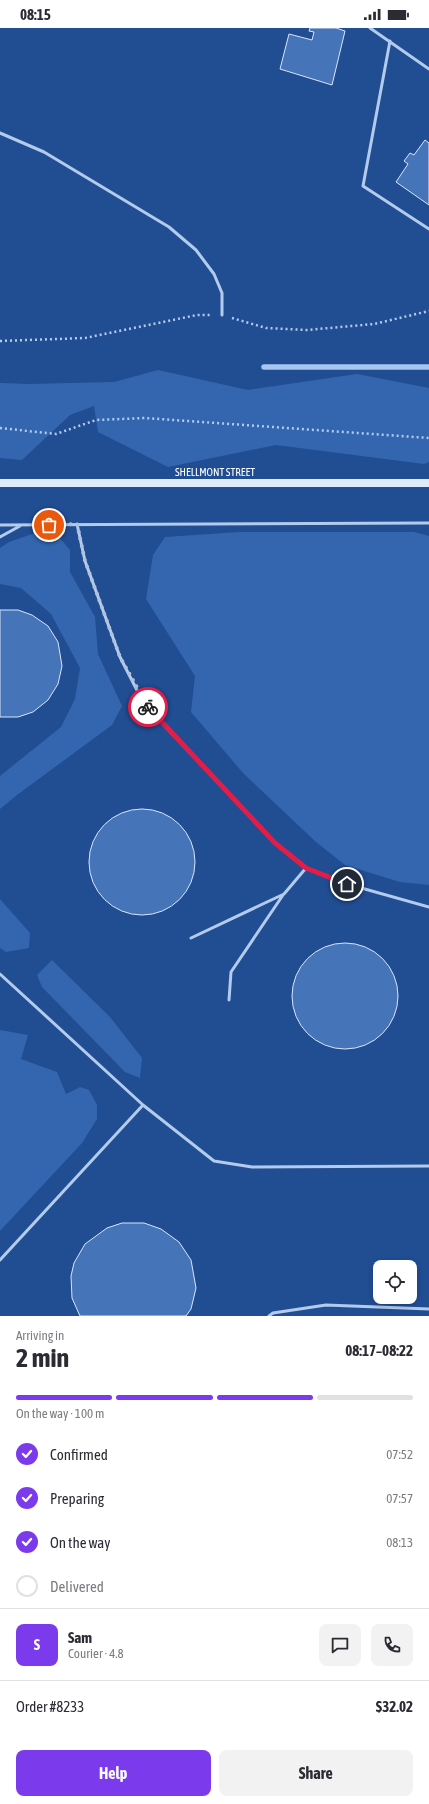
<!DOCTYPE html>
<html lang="en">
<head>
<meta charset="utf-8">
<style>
	:root { --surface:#fff; --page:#f2f2f3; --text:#2b2b33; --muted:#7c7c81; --line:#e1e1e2; --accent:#7c3aed }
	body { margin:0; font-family:"Asap Condensed",sans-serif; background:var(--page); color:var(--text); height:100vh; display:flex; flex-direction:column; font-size:15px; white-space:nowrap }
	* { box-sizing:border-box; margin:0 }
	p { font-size:13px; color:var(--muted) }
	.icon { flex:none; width:22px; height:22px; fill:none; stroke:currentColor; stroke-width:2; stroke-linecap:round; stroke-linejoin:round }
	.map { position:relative; height:1288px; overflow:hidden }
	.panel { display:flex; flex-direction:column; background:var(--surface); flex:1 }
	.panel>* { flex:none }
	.tools { position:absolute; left:373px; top:1232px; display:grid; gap:8px }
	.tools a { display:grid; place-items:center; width:44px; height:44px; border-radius:8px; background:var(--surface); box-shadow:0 2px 6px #0003; font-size:20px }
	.pin { position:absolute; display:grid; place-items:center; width:34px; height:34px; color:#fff; margin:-17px; border:2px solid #fff; border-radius:50%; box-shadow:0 1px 4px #0007 }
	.courier { position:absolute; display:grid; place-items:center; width:40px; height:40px; margin:-20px; border:3px solid #e11d48; border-radius:50%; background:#fff; color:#222; box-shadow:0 1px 5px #0007 }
	.summary em { font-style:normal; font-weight:700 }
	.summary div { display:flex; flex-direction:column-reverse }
	.summary { display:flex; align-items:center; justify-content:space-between; height:68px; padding:0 16px }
	h1 { font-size:26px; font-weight:700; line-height:30px }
	.bar { display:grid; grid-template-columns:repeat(4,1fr); gap:6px 4px; align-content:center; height:48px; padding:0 16px }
	.bar i { height:5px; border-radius:3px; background:var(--line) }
	.bar .on { background:var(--accent) }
	.bar p { grid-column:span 4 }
	.line { display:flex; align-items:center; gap:10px; padding:0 16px; border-top:1px solid var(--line) }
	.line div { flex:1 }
	.round { display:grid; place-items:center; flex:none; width:42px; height:42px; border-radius:8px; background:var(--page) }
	ol { padding:0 16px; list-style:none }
	li { display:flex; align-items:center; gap:12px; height:44px }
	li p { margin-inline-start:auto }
	li .icon { padding:4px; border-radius:50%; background:var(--accent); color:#fff; stroke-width:4 }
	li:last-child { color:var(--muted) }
	li i { width:22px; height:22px; border:2px solid var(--line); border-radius:50% }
	.cta { display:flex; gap:8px; margin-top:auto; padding:8px 16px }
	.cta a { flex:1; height:46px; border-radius:8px; background:var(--accent); color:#fff; font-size:16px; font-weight:700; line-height:46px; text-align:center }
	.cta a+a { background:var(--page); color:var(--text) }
	.status { display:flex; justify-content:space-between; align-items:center; height:28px; padding:0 20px; background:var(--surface); direction:ltr }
	.status svg { height:11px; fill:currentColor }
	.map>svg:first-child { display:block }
	.green { fill:#3466b0 }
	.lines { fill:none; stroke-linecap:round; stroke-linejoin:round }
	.stream { stroke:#a7c5ef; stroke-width:5.5 }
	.building { fill:#4674b8; stroke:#d9e6fa }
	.path { stroke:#b3cbed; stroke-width:2.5; stroke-dasharray:2 3; stroke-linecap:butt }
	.lane { stroke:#b3cbed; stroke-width:3 }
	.secondary { stroke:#dfeafa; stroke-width:8 }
	.done { stroke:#b1c1d9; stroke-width:4; stroke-dasharray:0 7.2 }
	.route { stroke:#e11d48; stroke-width:5 }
	.labels { text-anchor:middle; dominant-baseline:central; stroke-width:3; stroke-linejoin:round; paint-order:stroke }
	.street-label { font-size:11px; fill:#fff; stroke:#214d93 }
</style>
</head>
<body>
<div class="status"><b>08:15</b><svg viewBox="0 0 49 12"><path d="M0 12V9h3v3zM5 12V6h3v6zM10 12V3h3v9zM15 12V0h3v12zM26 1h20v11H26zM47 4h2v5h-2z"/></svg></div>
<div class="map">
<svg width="429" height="1288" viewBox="0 0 429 1288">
	<rect width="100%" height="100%" fill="#214d93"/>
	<!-- green -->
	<path class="green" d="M 158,342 L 248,362 L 357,346 L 429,360 L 429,434 L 424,436 L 276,417 L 168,439 L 98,404 L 94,378 L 70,387 L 22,432 L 0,430 L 0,355 L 29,356 L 114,354 Z
		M 38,504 L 60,510 L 70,522 L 70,544 L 95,589 L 98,626 L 122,678 L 112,697 L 17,767 L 0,781 L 0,748 L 61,699 L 75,671 L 80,640 L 51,586 L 21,560 L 0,556 L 0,520 L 9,514 Z
		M 239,504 L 414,504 L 429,508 L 429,857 L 400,854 L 345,837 L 316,814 L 243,745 L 191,684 L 195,648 L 146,571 L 153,527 L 165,509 Z
		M 0,871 L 30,905 L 29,920 L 6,924 L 0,920 Z
		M 52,932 L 110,989 L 142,1030 L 140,1050 L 125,1044 L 42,959 L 37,947 Z
		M 0,1002 L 28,1007 L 21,1031 L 57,1044 L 66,1066 L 80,1059 L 89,1062 L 97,1077 L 97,1091 L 82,1115 L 0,1203 Z"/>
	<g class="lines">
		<!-- stream -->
		<path class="stream" d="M 264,339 L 429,339"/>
	</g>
	<!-- building -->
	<path class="building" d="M 310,0 L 336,0 L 345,3 L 332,57 L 280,41 L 289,6 L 312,12 L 314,4 L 309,3 Z
		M 425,112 L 429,115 L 429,177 L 396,154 L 408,136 L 404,133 L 410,125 L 414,127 Z
		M 0,582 L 18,582 L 32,587 L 48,598 L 58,614 L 62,638 L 58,656 L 48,672 L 33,684 L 18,689 L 0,689 Z
		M89 834a53 53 0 1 1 106 0a53 53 0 1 1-106 0Z
		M292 968a53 53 0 1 1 106 0a53 53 0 1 1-106 0Z
		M 122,1195 L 144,1195 L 161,1201 L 179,1214 L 191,1232 L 196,1260 L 191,1281 L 186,1288 L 80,1288 L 72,1270 L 71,1248 L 74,1235 L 85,1216 L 107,1200 Z"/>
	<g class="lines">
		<!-- path -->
		<path class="path" d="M 232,290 L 266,300 L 307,302 L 374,296 L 429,283
			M 0,313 L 85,310 L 197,287 L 211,287
			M 0,400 L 56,406 L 96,392 L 145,390 L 429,410"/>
		<!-- lane -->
		<path class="lane" d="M 370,0 L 429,41
			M 390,13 L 363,158 L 429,201
			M 0,105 L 44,124 L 169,199 L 196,222 L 214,246 L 222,265 L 222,287
			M 77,496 L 85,533 L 120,629 L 144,676 L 275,815 L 306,840 L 347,856 L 429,879
			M 0,497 L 429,495
			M 0,509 L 20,498
			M 191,910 L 284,866 L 306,840
			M 0,946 L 143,1077 L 214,1133 L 252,1139 L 429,1138
			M 229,972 L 231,944 L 283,867
			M 0,1232 L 143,1077
			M 269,1288 L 273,1285 L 326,1277 L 429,1281"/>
		<!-- secondary -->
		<path class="secondary" d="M 0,455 L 429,455"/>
	</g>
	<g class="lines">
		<!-- done -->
		<path class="done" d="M 49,497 L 77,496 L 85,533 L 120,629 L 148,679"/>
		<!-- route -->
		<path class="route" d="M 148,679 L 275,815 L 306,840 L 347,856"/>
	</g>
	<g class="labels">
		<!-- street labels -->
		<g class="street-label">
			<text x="215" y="444">SHELLMONT STREET</text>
		</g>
	</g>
</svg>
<div class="tools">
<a><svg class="icon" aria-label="locate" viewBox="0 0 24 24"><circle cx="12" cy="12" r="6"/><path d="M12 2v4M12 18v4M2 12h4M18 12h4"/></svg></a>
</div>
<div class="pin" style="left:49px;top:497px;background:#ea580c"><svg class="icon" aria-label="bag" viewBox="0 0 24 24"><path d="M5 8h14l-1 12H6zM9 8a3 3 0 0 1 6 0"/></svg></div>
<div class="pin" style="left:347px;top:856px;background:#1f2937"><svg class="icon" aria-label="home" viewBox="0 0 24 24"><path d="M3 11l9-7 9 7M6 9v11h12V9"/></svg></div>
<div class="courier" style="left:148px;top:679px"><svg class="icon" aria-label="bike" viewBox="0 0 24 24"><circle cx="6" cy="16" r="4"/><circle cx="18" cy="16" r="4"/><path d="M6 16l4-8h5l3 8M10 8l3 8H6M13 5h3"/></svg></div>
</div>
<section class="panel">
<div class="summary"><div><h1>2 min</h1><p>Arriving in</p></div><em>08:17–08:22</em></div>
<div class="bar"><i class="on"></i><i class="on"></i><i class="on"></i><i></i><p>On the way · 100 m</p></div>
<ol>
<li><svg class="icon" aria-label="check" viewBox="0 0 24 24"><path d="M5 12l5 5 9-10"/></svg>Confirmed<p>07:52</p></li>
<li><svg class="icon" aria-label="check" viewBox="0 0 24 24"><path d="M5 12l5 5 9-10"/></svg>Preparing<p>07:57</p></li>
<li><svg class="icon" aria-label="check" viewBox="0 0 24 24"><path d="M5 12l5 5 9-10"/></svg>On the way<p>08:13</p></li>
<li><i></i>Delivered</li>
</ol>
<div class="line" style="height:72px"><b class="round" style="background:var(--accent);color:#fff">S</b><div><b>Sam</b><p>Courier · 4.8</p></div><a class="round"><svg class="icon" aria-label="chat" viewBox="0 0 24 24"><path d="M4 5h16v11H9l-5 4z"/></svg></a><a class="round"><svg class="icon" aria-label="phone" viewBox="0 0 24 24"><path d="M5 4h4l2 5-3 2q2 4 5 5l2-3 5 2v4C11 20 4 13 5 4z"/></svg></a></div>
<div class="line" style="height:52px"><div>Order #8233</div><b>$32.02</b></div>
<div class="cta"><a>Help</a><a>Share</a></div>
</section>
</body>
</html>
